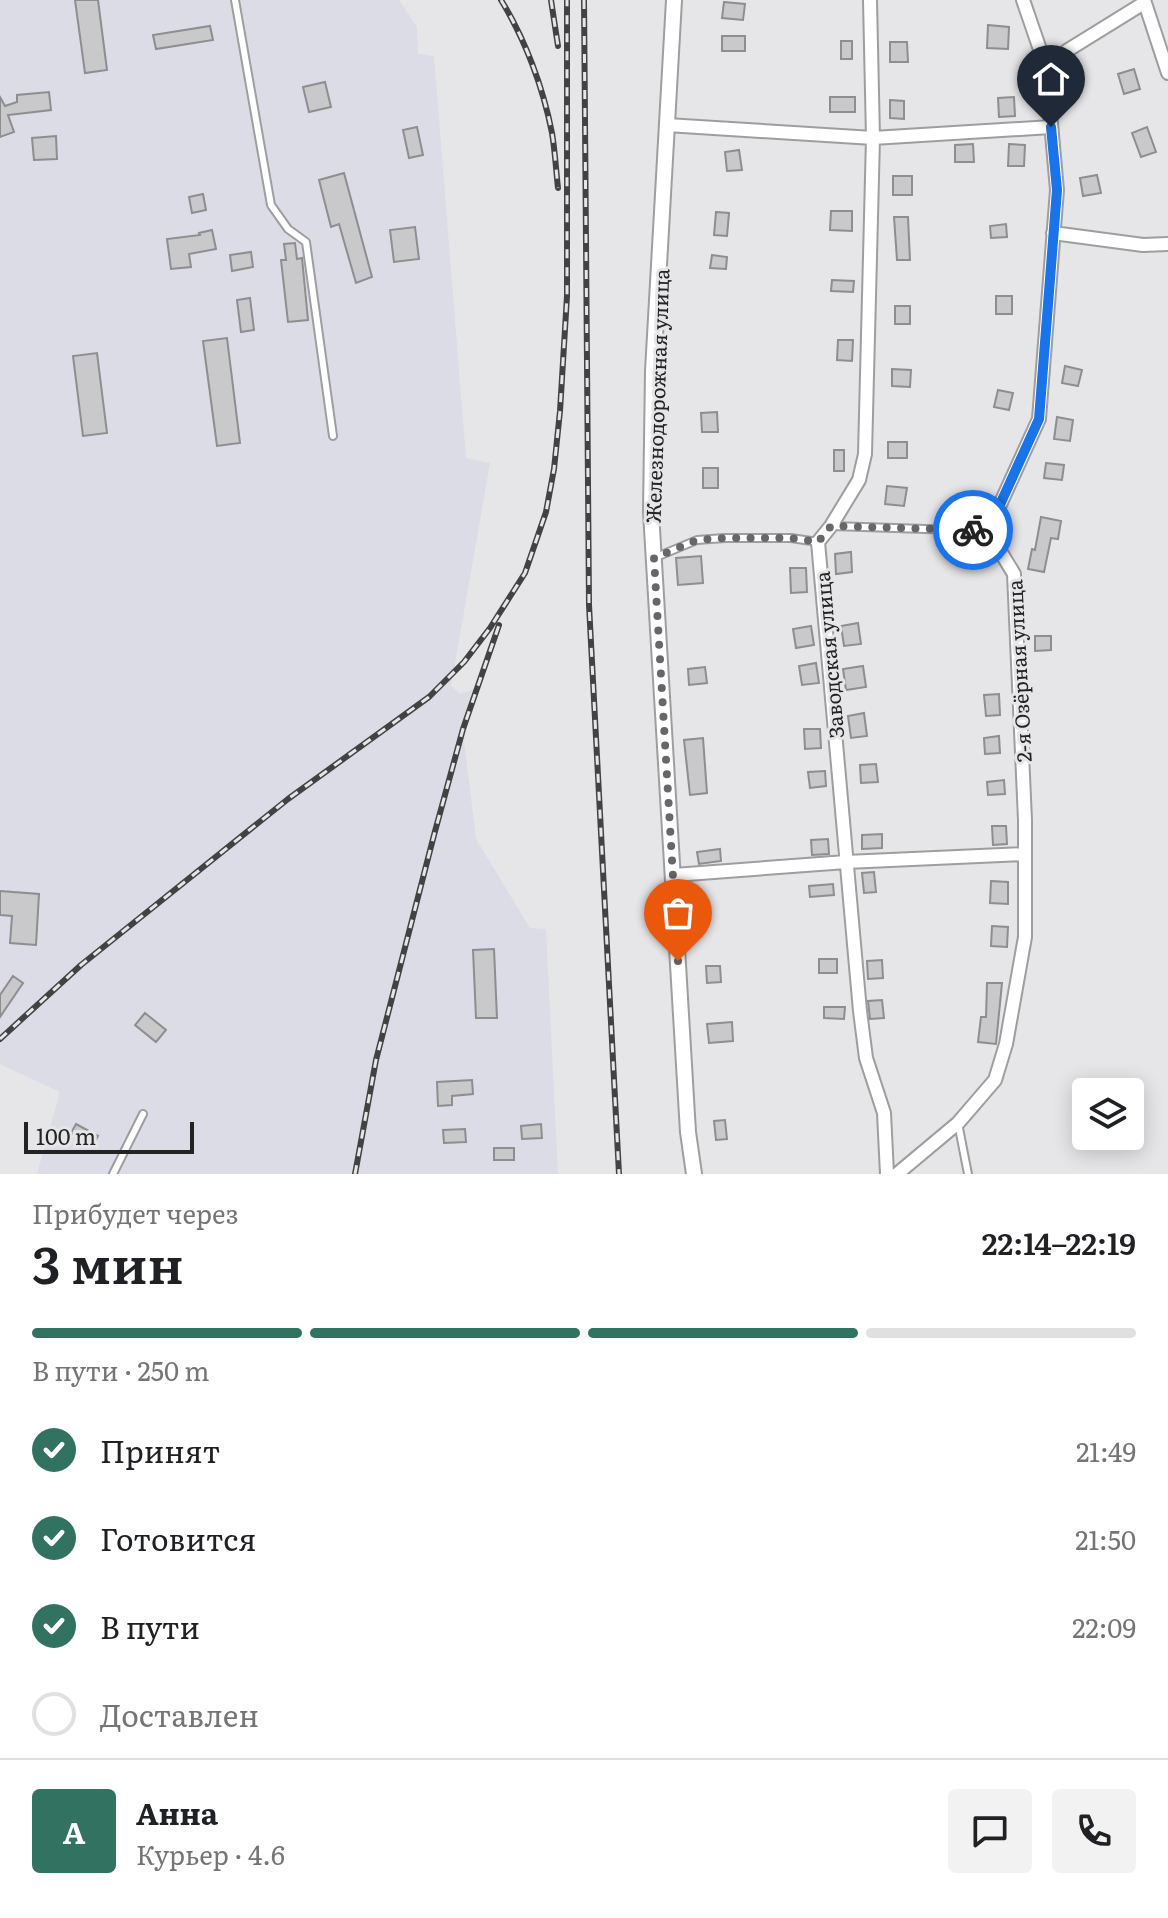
<!DOCTYPE html>
<html lang="ru">
<head>
<meta charset="utf-8">
<style>
	:root { --surface:#fff; --page:#f2f2f2; --text:#202124; --muted:#757577; --line:#e0e0e0; --accent:#327260 }
	body { margin:0; font-family:Literata,serif; background:var(--page); color:var(--text); height:100vh; display:flex; flex-direction:column; font-size:30px; white-space:nowrap }
	* { box-sizing:border-box; margin:0 }
	p { font-size:26px; color:var(--muted) }
	.icon { flex:none; width:44px; height:44px; fill:none; stroke:currentColor; stroke-width:2; stroke-linecap:round; stroke-linejoin:round }
	.map { position:relative; height:1174px; overflow:hidden }
	.sheet { display:flex; flex-direction:column; background:var(--surface); flex:1 }
	.sheet>* { flex:none }
	.fabs { position:absolute; left:1072px; top:1078px; display:grid; gap:16px }
	.fabs a { display:grid; place-items:center; width:72px; height:72px; border-radius:8px; background:var(--surface); box-shadow:0 4px 20px #0003; font-size:40px }
	.scale { position:absolute; left:24px; bottom:20px; width:170px; box-sizing:border-box; padding-left:8px; border:4px solid #232324; border-top:0; font-size:22px; line-height:28px; white-space:nowrap; color:#232324; -webkit-text-stroke:6px #e6e6e8; paint-order:stroke }
	.pin { position:absolute; display:grid; place-items:center; width:68px; height:68px; color:#fff; margin:-82px -34px; border-radius:50% 50% 50% 0; rotate:-45deg; box-shadow:0 0 8px #0007 }
	.pin .icon { rotate:45deg }
	.courier { position:absolute; display:grid; place-items:center; width:80px; height:80px; margin:-40px; border:6px solid #1a73e8; border-radius:50%; background:#fff; color:#222; box-shadow:0 2px 10px #0007 }
	.summary em { font-style:normal; font-weight:600 }
	.summary div { display:flex; flex-direction:column-reverse }
	.summary { display:flex; align-items:center; justify-content:space-between; height:136px; padding:0 32px }
	h1 { font-size:52px; font-weight:600; line-height:60px }
	.bar { display:grid; grid-template-columns:repeat(4,1fr); gap:12px 8px; align-content:center; height:96px; padding:0 32px }
	.bar i { height:10px; border-radius:6px; background:var(--line) }
	.bar .current { background:var(--accent) }
	.bar p { grid-column:span 4 }
	.line { display:flex; align-items:center; gap:20px; padding:0 32px; border-top:2px solid var(--line) }
	.line div { flex:1 }
	.round { display:grid; place-items:center; flex:none; width:84px; height:84px; border-radius:8px; background:var(--page) }
	ol { padding:0 32px; list-style:none }
	li { display:flex; align-items:center; gap:24px; height:88px }
	li p { margin-inline-start:auto }
	li .icon { padding:8px; border-radius:50%; background:var(--accent); color:#fff; stroke-width:4 }
	li:last-child { color:var(--muted) }
	li i { width:44px; height:44px; border:4px solid var(--line); border-radius:50% }
	.map>svg:first-child { display:block }
	.built { fill:#dbdce6 }
	.building { fill:#c9c8ca; stroke:#8e8d8f; stroke-width:2 }
	.lines { fill:none; stroke-linecap:round; stroke-linejoin:round }
	.service-casing { stroke:#9e9ea0; stroke-width:10 }
	.minor-casing { stroke:#9e9ea0; stroke-width:16 }
	.tertiary-casing { stroke:#9e9ea0; stroke-width:18 }
	.service { stroke:#fff; stroke-width:6 }
	.minor { stroke:#fff; stroke-width:12 }
	.tertiary { stroke:#fff; stroke-width:14 }
	.rail-casing { stroke:#424243; stroke-width:6 }
	.rail { stroke:#e6e6e8; stroke-width:3; stroke-dasharray:9; stroke-linecap:butt }
	.done { stroke:#676769; stroke-width:8; stroke-dasharray:0 14.4 }
	.route { stroke:#1a73e8; stroke-width:10 }
	.labels { text-anchor:middle; dominant-baseline:central; stroke-width:6; stroke-linejoin:round; paint-order:stroke }
	.street-label { font-size:20px; fill:#232324; stroke:#e6e6e8 }
</style>
</head>
<body>
<div class="map">
<svg width="1168" height="1174" viewBox="0 0 1168 1174">
	<rect width="100%" height="100%" fill="#e6e6e8"/>
	<!-- built -->
	<path class="built" d="M 0,0 L 399,0 L 417,27 L 418,54 L 434,56 L 466,458 L 490,463 L 451,686 L 460,694 L 474,689 L 464,741 L 476,839 L 530,928 L 546,929 L 558,1174 L 37,1174 L 60,1092 L 0,1064 Z"/>
	<!-- building -->
	<path class="building" d="M 75,0 L 98,0 L 107,70 L 85,73 Z
		M 724,2 L 745,4 L 743,20 L 722,18 Z
		M 988,25 L 1009,27 L 1008,49 L 987,48 Z
		M 210,26 L 213,40 L 156,49 L 153,35 Z
		M 722,36 L 745,36 L 745,51 L 722,51 Z
		M 841,41 L 852,41 L 852,59 L 841,59 Z
		M 890,42 L 907,42 L 908,62 L 890,62 Z
		M 1134,69 L 1140,89 L 1124,94 L 1118,74 Z
		M 325,82 L 331,107 L 309,112 L 303,87 Z
		M 49,92 L 51,110 L 8,115 L 14,132 L 0,137 L 0,97 L 5,106 L 17,102 L 17,95 Z
		M 830,97 L 855,97 L 855,112 L 830,112 Z
		M 1014,97 L 1015,116 L 999,117 L 998,98 Z
		M 890,100 L 904,101 L 904,119 L 890,118 Z
		M 417,127 L 423,155 L 409,158 L 403,130 Z
		M 1147,127 L 1156,152 L 1141,157 L 1132,133 Z
		M 56,136 L 57,159 L 34,160 L 32,138 Z
		M 973,144 L 974,162 L 955,162 L 955,145 Z
		M 1009,144 L 1025,145 L 1024,166 L 1008,166 Z
		M 739,150 L 742,170 L 727,171 L 725,152 Z
		M 344,173 L 372,277 L 356,283 L 339,224 L 331,227 L 319,180 Z
		M 1097,175 L 1101,193 L 1083,196 L 1080,178 Z
		M 893,176 L 912,176 L 912,195 L 893,195 Z
		M 203,194 L 206,210 L 192,213 L 189,197 Z
		M 831,211 L 852,211 L 852,231 L 830,230 Z
		M 716,212 L 729,213 L 727,236 L 714,235 Z
		M 894,217 L 908,217 L 910,260 L 897,260 Z
		M 1006,224 L 1007,237 L 991,238 L 990,226 Z
		M 415,227 L 419,259 L 394,262 L 390,230 Z
		M 212,230 L 216,249 L 189,254 L 191,267 L 171,269 L 167,239 L 200,235 L 199,233 Z
		M 295,243 L 297,259 L 302,258 L 308,320 L 288,322 L 281,260 L 286,260 L 284,244 Z
		M 251,252 L 253,267 L 232,271 L 230,255 Z
		M 712,255 L 727,257 L 726,269 L 710,268 Z
		M 832,280 L 854,281 L 853,292 L 831,291 Z
		M 996,296 L 1012,296 L 1012,314 L 996,314 Z
		M 250,298 L 254,330 L 241,332 L 237,300 Z
		M 895,306 L 910,306 L 910,324 L 895,324 Z
		M 227,338 L 240,443 L 217,446 L 203,341 Z
		M 838,340 L 853,340 L 852,361 L 837,360 Z
		M 97,353 L 107,433 L 83,436 L 73,356 Z
		M 1065,366 L 1082,370 L 1078,386 L 1062,383 Z
		M 892,369 L 911,370 L 910,387 L 892,386 Z
		M 998,390 L 1013,393 L 1009,410 L 994,407 Z
		M 717,412 L 718,432 L 702,432 L 701,413 Z
		M 1057,417 L 1073,420 L 1070,441 L 1054,439 Z
		M 888,442 L 907,442 L 907,458 L 888,458 Z
		M 834,450 L 844,450 L 844,471 L 834,471 Z
		M 1046,463 L 1064,465 L 1062,480 L 1044,478 Z
		M 703,468 L 718,468 L 718,488 L 703,488 Z
		M 887,486 L 907,488 L 904,506 L 885,504 Z
		M 1041,517 L 1061,521 L 1058,539 L 1051,538 L 1044,572 L 1028,569 L 1032,549 L 1035,550 Z
		M 969,536 L 981,537 L 986,546 L 986,551 L 969,552 Z
		M 851,552 L 852,572 L 836,574 L 835,554 Z
		M 701,556 L 703,583 L 678,585 L 676,558 Z
		M 790,568 L 806,568 L 807,592 L 791,593 Z
		M 858,623 L 861,644 L 844,646 L 841,626 Z
		M 811,626 L 814,645 L 796,648 L 793,629 Z
		M 1035,636 L 1051,636 L 1051,650 L 1035,651 Z
		M 816,663 L 819,683 L 802,685 L 799,666 Z
		M 863,666 L 866,687 L 846,690 L 843,669 Z
		M 705,667 L 707,683 L 689,685 L 688,669 Z
		M 999,694 L 1000,715 L 986,716 L 984,695 Z
		M 864,713 L 867,736 L 851,738 L 848,716 Z
		M 804,729 L 820,729 L 821,748 L 805,749 Z
		M 999,736 L 1000,753 L 985,754 L 984,738 Z
		M 703,738 L 707,793 L 690,795 L 684,740 Z
		M 876,764 L 878,782 L 861,783 L 860,765 Z
		M 825,771 L 826,786 L 810,788 L 808,772 Z
		M 1004,780 L 1005,794 L 988,795 L 987,782 Z
		M 992,826 L 1006,826 L 1007,844 L 993,845 Z
		M 882,834 L 882,848 L 862,849 L 862,835 Z
		M 828,839 L 829,854 L 812,855 L 811,840 Z
		M 720,849 L 721,861 L 699,864 L 697,852 Z
		M 874,872 L 876,892 L 864,893 L 862,873 Z
		M 991,881 L 1008,882 L 1008,904 L 990,903 Z
		M 833,884 L 834,895 L 810,897 L 809,886 Z
		M 0,891 L 39,894 L 36,945 L 10,943 L 12,916 L 0,915 Z
		M 992,926 L 1008,927 L 1007,947 L 991,946 Z
		M 494,949 L 497,1018 L 476,1018 L 473,950 Z
		M 819,959 L 837,959 L 837,973 L 819,973 Z
		M 882,960 L 883,978 L 868,979 L 867,961 Z
		M 706,966 L 720,966 L 721,982 L 707,983 Z
		M 13,976 L 23,983 L 0,1017 L 0,995 Z
		M 987,983 L 1002,983 L 996,1044 L 978,1042 L 981,1017 L 986,1017 Z
		M 882,1000 L 884,1018 L 870,1019 L 868,1001 Z
		M 824,1007 L 845,1007 L 844,1019 L 824,1018 Z
		M 145,1013 L 166,1030 L 156,1042 L 135,1025 Z
		M 732,1022 L 733,1041 L 709,1043 L 707,1024 Z
		M 472,1080 L 473,1094 L 452,1096 L 452,1105 L 438,1106 L 437,1082 Z
		M 725,1120 L 727,1139 L 716,1140 L 714,1121 Z
		M 76,1124 L 98,1136 L 93,1145 L 71,1133 Z
		M 541,1124 L 542,1138 L 522,1139 L 521,1126 Z
		M 465,1129 L 466,1142 L 444,1143 L 443,1130 Z
		M 494,1148 L 514,1148 L 514,1160 L 494,1160 Z"/>
	<g class="lines">
		<!-- service casing -->
		<g class="service-casing">
			<path id="service" d="M 235,0 L 271,205 L 288,229 L 306,242 L 333,436
				M 832,526 L 988,531
				M 654,558 L 697,540 L 725,538 L 791,538 L 818,542
				M 958,1123 L 968,1174
				M 113,1174 L 143,1114"/>
		</g>
		<!-- minor casing -->
		<g class="minor-casing">
			<path id="minor" d="M 870,0 L 873,138 L 865,454 L 859,480 L 831,526 L 818,542 L 860,1011 L 866,1058 L 884,1113 L 887,1174
				M 1023,0 L 1046,67
				M 1144,0 L 1168,73
				M 667,125 L 873,138 L 1051,127
				M 1053,233 L 1143,245 L 1168,244
				M 674,875 L 846,862 L 1025,854
				M 897,1174 L 958,1123 L 995,1080 L 1006,1044 L 1025,937 L 1025,820 L 1014,574 L 988,531 L 1039,419 L 1057,190 L 1046,67 L 1068,50 L 1144,3"/>
		</g>
		<!-- tertiary casing -->
		<g class="tertiary-casing">
			<path id="tertiary" d="M 674,0 L 653,371 L 651,512 L 688,1132 L 694,1174"/>
		</g>
		<!-- service -->
		<use href="#service" class="service"/>
		<!-- minor -->
		<use href="#minor" class="minor"/>
		<!-- tertiary -->
		<use href="#tertiary" class="tertiary"/>
		<!-- rail casing -->
		<g class="rail-casing">
			<path id="rail" d="M 501,0 C 525,39 543,87 552,133 C 555,151 556,170 558,188
				M 551,0 L 558,46
				M 584,0 L 589,605 L 619,1174
				M 0,1039 L 81,965 L 288,799 L 429,697 L 464,662 L 490,628 L 525,573 L 546,512 L 554,469 L 560,411 L 567,296 L 567,0
				M 355,1174 L 376,1060 L 434,835 L 463,729 L 499,625"/>
		</g>
		<!-- rail -->
		<use href="#rail" class="rail"/>
	</g>
	<g class="lines">
		<!-- done -->
		<path class="done" d="M 678,961 L 654,558 L 697,540 L 725,538 L 791,538 L 818,542 L 831,526 L 973,530"/>
		<!-- route -->
		<path class="route" d="M 973,530 L 988,531 L 1039,419 L 1057,190 L 1051,127"/>
	</g>
	<g class="labels">
		<!-- street labels -->
		<g class="street-label">
			<text transform="translate(656 396) rotate(-88)">Железнодорожная улица</text>
			<text transform="translate(828 655) rotate(-95)">Заводская улица</text>
			<text transform="translate(1018 671) rotate(-93)">2-я Озёрная улица</text>
		</g>
	</g>
</svg>
<div class="fabs">
<a><svg class="icon" aria-label="layers" viewBox="0 0 24 24"><path d="M12 4l9 5-9 5-9-5zM3 14l9 5 9-5"/></svg></a>
</div>
<div class="scale">100 m</div>
<div class="pin" style="left:678px;top:961px;background:#ea580c"><svg class="icon" aria-label="bag" viewBox="0 0 24 24"><path d="M5 8h14l-1 12H6zM9 8a3 3 0 0 1 6 0"/></svg></div>
<div class="pin" style="left:1051px;top:127px;background:#1f2937"><svg class="icon" aria-label="home" viewBox="0 0 24 24"><path d="M3 11l9-7 9 7M6 9v11h12V9"/></svg></div>
<div class="courier" style="left:973px;top:530px"><svg class="icon" aria-label="bike" viewBox="0 0 24 24"><circle cx="6" cy="16" r="4"/><circle cx="18" cy="16" r="4"/><path d="M6 16l4-8h5l3 8M10 8l3 8H6M13 5h3"/></svg></div>
</div>
<section class="sheet">
<div class="summary"><div><h1>3 мин</h1><p>Прибудет через</p></div><em>22:14–22:19</em></div>
<div class="bar"><i class="current"></i><i class="current"></i><i class="current"></i><i></i><p>В пути · 250 m</p></div>
<ol>
<li><svg class="icon" aria-label="check" viewBox="0 0 24 24"><path d="M5 12l5 5 9-10"/></svg>Принят<p>21:49</p></li>
<li><svg class="icon" aria-label="check" viewBox="0 0 24 24"><path d="M5 12l5 5 9-10"/></svg>Готовится<p>21:50</p></li>
<li><svg class="icon" aria-label="check" viewBox="0 0 24 24"><path d="M5 12l5 5 9-10"/></svg>В пути<p>22:09</p></li>
<li><i></i>Доставлен</li>
</ol>
<div class="line" style="height:144px"><b class="round" style="background:var(--accent);color:#fff">А</b><div><b>Анна</b><p>Курьер · 4.6</p></div><a class="round"><svg class="icon" aria-label="chat" viewBox="0 0 24 24"><path d="M4 5h16v11H9l-5 4z"/></svg></a><a class="round"><svg class="icon" aria-label="phone" viewBox="0 0 24 24"><path d="M5 4h4l2 5-3 2q2 4 5 5l2-3 5 2v4C11 20 4 13 5 4z"/></svg></a></div>
</section>
</body>
</html>
